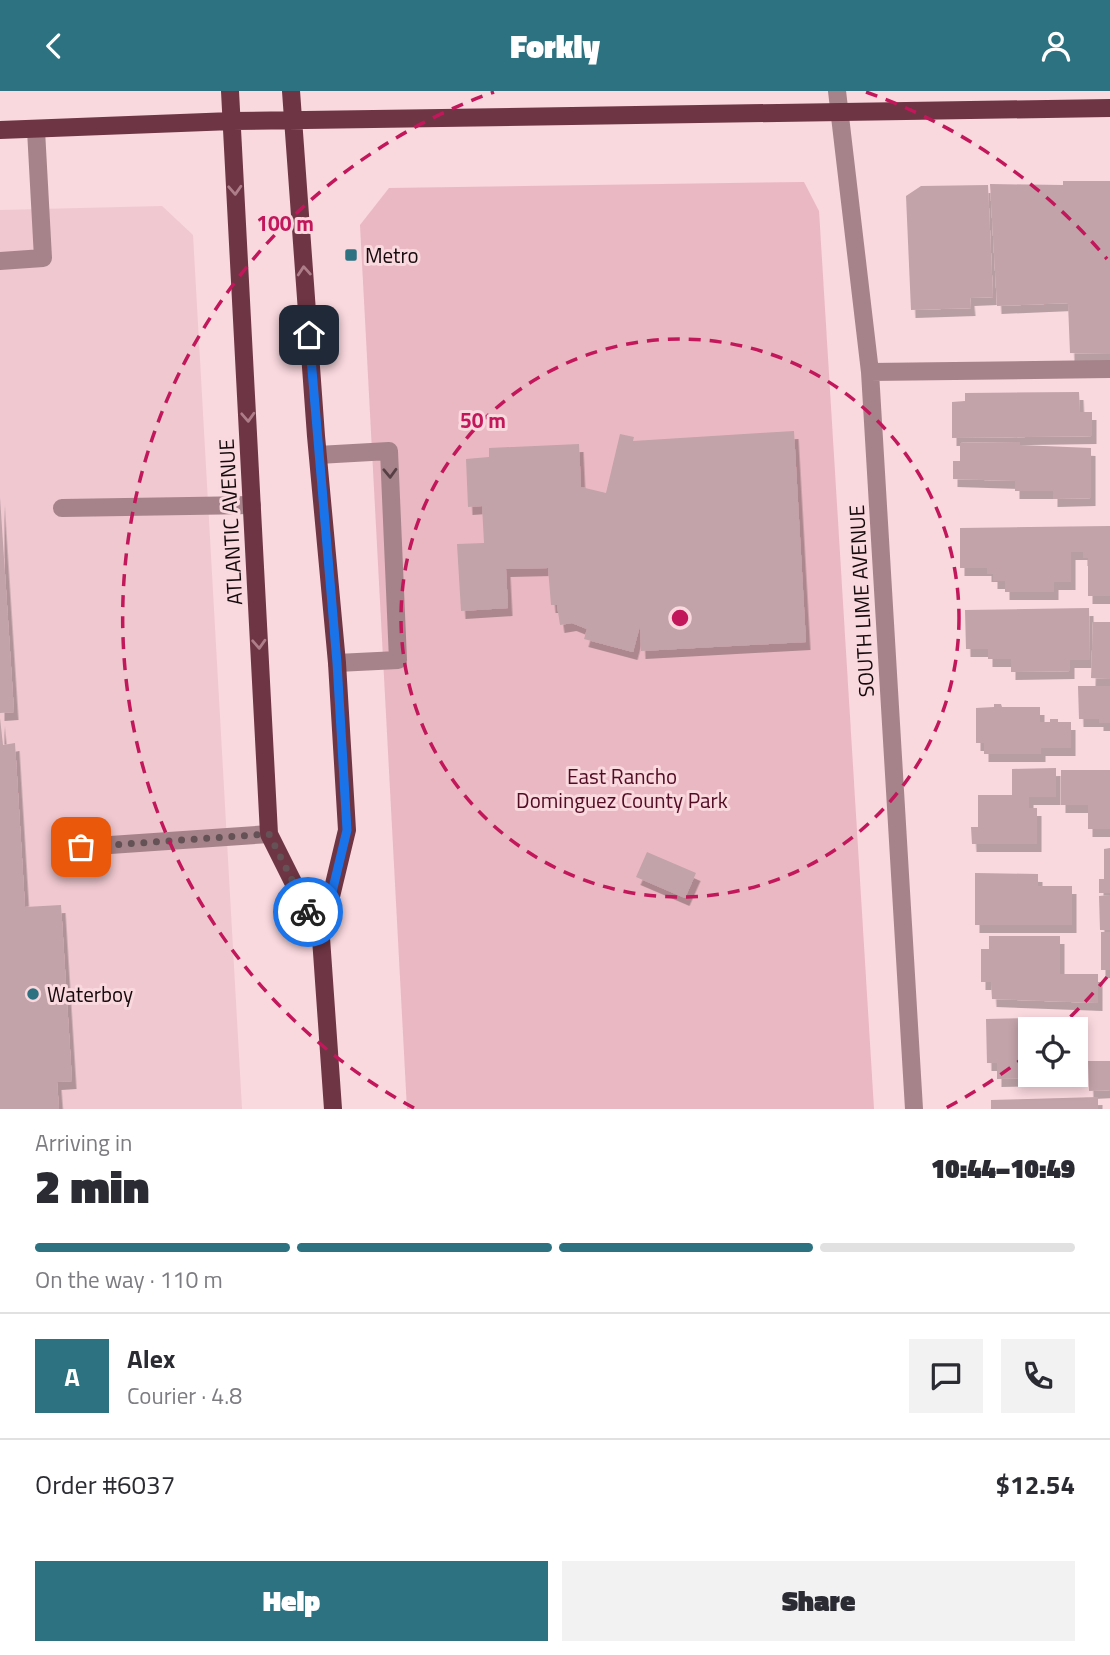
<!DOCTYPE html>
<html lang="en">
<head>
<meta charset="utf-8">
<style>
	:root { --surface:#fff; --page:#f2f2f3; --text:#2b2b33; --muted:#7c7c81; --line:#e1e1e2; --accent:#2d7281 }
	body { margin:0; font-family:"Titillium Web",sans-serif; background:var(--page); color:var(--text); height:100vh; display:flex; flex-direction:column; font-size:26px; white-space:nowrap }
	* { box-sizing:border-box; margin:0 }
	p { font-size:23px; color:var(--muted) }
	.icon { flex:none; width:38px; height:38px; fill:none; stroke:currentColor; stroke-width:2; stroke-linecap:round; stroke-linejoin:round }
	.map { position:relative; height:1018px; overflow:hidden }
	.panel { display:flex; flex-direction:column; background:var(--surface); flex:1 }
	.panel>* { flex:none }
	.fabs { position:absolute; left:1018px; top:926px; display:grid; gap:14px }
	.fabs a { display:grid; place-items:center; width:70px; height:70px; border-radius:0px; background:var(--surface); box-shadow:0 4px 10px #0003; font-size:35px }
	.pin { position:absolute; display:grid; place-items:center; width:60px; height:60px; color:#fff; margin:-30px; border-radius:14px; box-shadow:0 4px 10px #0006 }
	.courier { position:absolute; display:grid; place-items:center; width:70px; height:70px; margin:-35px; border:5px solid #1a73e8; border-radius:50%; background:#fff; color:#222; box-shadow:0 2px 9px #0007 }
	.headline em { font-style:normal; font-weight:800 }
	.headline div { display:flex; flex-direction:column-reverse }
	.headline { display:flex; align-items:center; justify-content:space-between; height:119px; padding:0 35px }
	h1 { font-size:46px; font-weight:800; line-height:52px }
	.bar { display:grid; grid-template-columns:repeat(4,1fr); gap:10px 7px; align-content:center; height:84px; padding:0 35px }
	.bar i { height:9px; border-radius:5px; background:var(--line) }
	.bar .current { background:var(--accent) }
	.bar p { grid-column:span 4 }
	.line { display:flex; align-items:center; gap:18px; padding:0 35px; border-top:2px solid var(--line) }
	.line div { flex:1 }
	.round { display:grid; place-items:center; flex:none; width:74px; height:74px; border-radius:0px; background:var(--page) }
	.button { display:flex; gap:14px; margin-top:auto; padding:14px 35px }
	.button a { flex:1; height:80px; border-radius:0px; background:var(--accent); color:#fff; font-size:28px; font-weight:800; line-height:80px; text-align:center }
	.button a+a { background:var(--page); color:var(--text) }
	header { display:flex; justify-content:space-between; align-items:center; height:91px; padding:0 35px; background:var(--accent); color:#fff; font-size:32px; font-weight:800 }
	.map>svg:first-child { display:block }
	.built { fill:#f0c8d0 }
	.green { fill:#eab8c2 }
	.building { fill:#c2a3a9; filter:url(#shadow) }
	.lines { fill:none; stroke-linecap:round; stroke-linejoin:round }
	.minor { stroke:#a6838a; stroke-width:18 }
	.major { stroke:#6e3544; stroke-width:18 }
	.oneway { stroke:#ad7e89 }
	.oneway2 { stroke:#564045 }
	.done { stroke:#645256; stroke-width:7; stroke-dasharray:0 12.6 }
	.route { stroke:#1a73e8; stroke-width:9 }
	.ring { fill:none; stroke:#c2185b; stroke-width:3.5; stroke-dasharray:12 9 }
	.poi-dot { fill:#2d7281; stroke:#f9d8de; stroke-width:2.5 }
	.labels { text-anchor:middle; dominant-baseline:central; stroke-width:6; stroke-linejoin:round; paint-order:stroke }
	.poi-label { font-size:21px; fill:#140a0c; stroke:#f9d8de; text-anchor:start }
	.street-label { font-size:21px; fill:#140a0c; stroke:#f9d8de }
	.park-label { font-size:21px; fill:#510c24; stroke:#f9d8de }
	.centre { fill:#c2185b; stroke:#f9d8de; stroke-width:3.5 }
	.ring-label { font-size:21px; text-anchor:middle; font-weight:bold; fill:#c2185b; stroke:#f9d8de; stroke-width:6; stroke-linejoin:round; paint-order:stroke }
</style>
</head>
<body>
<header><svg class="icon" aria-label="back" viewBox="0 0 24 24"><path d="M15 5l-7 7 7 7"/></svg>Forkly<svg class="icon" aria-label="person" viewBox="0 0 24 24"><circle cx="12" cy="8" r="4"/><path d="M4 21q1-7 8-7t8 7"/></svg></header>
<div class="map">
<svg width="1110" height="1018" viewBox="0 0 1110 1018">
	<defs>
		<filter id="shadow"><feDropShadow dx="4.5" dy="8" stdDeviation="0" flood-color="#0004"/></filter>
	</defs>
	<rect width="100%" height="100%" fill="#f9d8de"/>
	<!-- built -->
	<path class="built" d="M 162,115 L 193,144 L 242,1018 L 0,1018 L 0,119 Z"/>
	<!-- green -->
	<path class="green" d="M 804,91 L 819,120 L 874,1018 L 407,1018 L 360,134 L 389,97 Z"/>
	<!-- building -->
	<path class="building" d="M 1063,90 L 1110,90 L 1110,263 L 1070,262 L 1068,212 L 997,215 L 990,93 L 1063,94 Z
		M 988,94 L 993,206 L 970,207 L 971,217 L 911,219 L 906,105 L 921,95 Z
		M 1079,301 L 1080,321 L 1092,321 L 1092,345 L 952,347 L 952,311 L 965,310 L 965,302 Z
		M 794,340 L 806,551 L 641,560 L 640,535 L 633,561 L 584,548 L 587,538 L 572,532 L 560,534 L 557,514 L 551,514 L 548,477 L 506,478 L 508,517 L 461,520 L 457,453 L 484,452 L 482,415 L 468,416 L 466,368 L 489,366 L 489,357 L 579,353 L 581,396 L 606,402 L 620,343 L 634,346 L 633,350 Z
		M 1020,351 L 1020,354 L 1091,357 L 1091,407 L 1053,408 L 1053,400 L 1015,400 L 1015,390 L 953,388 L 953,370 L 960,370 L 960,352 Z
		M 0,406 L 14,621 L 0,622 Z
		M 1110,435 L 1110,505 L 1088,505 L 1088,467 L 1083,467 L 1083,461 L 1071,461 L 1071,491 L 1054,491 L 1054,501 L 1005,501 L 1005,490 L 993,490 L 993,483 L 987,483 L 987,477 L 960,477 L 960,437 Z
		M 1089,517 L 1090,569 L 1070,569 L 1070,580 L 1011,581 L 1011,568 L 988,568 L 988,558 L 966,558 L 965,519 Z
		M 1093,531 L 1110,531 L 1110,588 L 1091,587 Z
		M 1078,595 L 1110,595 L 1110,632 L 1099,632 L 1099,628 L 1079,628 Z
		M 994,613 L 1001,613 L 1002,616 L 1040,616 L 1040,631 L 1050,631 L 1050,628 L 1058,628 L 1058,631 L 1071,631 L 1071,657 L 1041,657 L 1041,663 L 984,663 L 984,652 L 976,652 L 976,617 L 994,616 Z
		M 0,627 L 3,654 L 15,652 L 25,816 L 61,814 L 72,990 L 57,991 L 59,1018 L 0,1018 Z
		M 1056,677 L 1056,706 L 1029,706 L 1029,717 L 1037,717 L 1037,753 L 972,753 L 971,736 L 978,736 L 978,704 L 1012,704 L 1012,678 Z
		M 1061,679 L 1110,679 L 1110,738 L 1088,738 L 1088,714 L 1061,714 Z
		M 1110,757 L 1110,802 L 1099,802 L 1099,788 L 1104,788 L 1104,758 Z
		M 647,761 L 696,782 L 685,807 L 636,786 Z
		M 975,782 L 1038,783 L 1038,795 L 1072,795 L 1072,834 L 975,834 Z
		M 1110,804 L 1110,839 L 1100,839 L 1099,805 Z
		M 1101,841 L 1110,841 L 1110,879 L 1101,879 Z
		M 989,845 L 1060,845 L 1060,883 L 1098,883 L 1098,912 L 992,908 L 991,891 L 981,891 L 981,858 L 989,858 Z
		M 1065,926 L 1065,938 L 1031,938 L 1031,984 L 1045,984 L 1045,987 L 997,988 L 997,972 L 987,972 L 986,928 Z
		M 1088,970 L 1110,970 L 1110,999 L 1089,1000 Z
		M 1098,1006 L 1098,1018 L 991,1018 L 991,1009 Z"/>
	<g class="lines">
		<!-- minor -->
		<path class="minor" d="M 837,0 L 870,281 L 914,1018
			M 0,170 L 43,167 L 36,39
			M 870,281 L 1110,278
			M 318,364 L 389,360 L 398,569 L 337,572
			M 62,417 L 252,414
			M 81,756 L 269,743"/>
		<!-- major -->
		<path class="major" d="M 230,0 L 269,743 L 321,847
			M 291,0 L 316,345 L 337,572 L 347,739 L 321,847 L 333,1018
			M 0,39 L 232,30 L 1110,17"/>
	</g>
	<!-- one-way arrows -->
	<defs><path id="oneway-chevron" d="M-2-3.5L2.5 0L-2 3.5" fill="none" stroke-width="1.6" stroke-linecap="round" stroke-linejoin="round" transform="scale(1.75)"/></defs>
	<g class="oneway">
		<use href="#oneway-chevron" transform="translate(235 99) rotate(87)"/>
		<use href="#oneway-chevron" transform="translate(304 180) rotate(-94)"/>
		<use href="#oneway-chevron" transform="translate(248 326) rotate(87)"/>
		<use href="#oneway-chevron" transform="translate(259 553) rotate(87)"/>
	</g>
	<use class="oneway2" href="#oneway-chevron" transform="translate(390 382) rotate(88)"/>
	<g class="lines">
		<!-- done -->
		<path class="done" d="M 81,756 L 269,743 L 308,821"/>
		<!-- route -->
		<path class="route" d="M 308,821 L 321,847 L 347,739 L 337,572 L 309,244"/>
	</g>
	<!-- distance rings -->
	<g class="ring">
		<circle cx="680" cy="527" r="279"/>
		<path d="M1107 886A558 558 0 0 1 1061 935M1027 964A558 558 0 0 1 946 1017M414 1017A558 558 0 0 1 494 1M866 1A558 558 0 0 1 1107 168"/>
	</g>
	<!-- markers -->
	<g class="poi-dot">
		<rect x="344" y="157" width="14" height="14" rx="3.5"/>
		<circle cx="33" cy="903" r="7"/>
	</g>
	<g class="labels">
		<!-- poi labels -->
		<g class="poi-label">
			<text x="365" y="164">Metro</text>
			<text x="47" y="903">Waterboy</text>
		</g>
		<!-- street labels -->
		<g class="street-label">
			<text transform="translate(230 431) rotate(-93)">ATLANTIC AVENUE</text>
			<text transform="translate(861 510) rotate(-93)">SOUTH LIME AVENUE</text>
		</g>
		<!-- park labels -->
		<g class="park-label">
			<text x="622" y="685">East Rancho<tspan x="622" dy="24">Dominguez County Park</tspan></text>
		</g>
	</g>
	<circle cx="680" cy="527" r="10" class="centre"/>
	<g class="ring-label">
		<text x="285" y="140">100 m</text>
		<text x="483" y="337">50 m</text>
	</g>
</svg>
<div class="fabs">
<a><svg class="icon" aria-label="locate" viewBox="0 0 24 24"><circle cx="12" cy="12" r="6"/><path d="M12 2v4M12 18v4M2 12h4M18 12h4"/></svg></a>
</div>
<div class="pin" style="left:81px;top:756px;background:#ea580c"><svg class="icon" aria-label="bag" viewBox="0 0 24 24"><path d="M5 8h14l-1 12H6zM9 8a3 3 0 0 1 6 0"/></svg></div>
<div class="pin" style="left:309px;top:244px;background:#1f2937"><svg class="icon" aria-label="home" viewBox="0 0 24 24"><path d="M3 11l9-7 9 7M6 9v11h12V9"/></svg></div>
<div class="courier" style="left:308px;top:821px"><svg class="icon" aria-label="bike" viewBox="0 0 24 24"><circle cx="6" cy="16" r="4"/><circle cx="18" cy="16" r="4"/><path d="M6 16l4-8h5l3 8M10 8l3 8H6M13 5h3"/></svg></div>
</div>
<section class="panel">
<div class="headline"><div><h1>2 min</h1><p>Arriving in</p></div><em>10:44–10:49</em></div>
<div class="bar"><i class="current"></i><i class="current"></i><i class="current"></i><i></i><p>On the way · 110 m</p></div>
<div class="line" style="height:126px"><b class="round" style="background:var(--accent);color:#fff">A</b><div><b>Alex</b><p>Courier · 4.8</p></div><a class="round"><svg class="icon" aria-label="chat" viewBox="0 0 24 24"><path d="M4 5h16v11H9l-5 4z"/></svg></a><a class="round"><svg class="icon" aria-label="phone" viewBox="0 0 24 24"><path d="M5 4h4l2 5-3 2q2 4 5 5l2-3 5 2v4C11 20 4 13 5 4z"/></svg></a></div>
<div class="line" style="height:91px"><div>Order #6037</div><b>$12.54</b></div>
<div class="button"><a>Help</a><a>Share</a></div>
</section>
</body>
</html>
